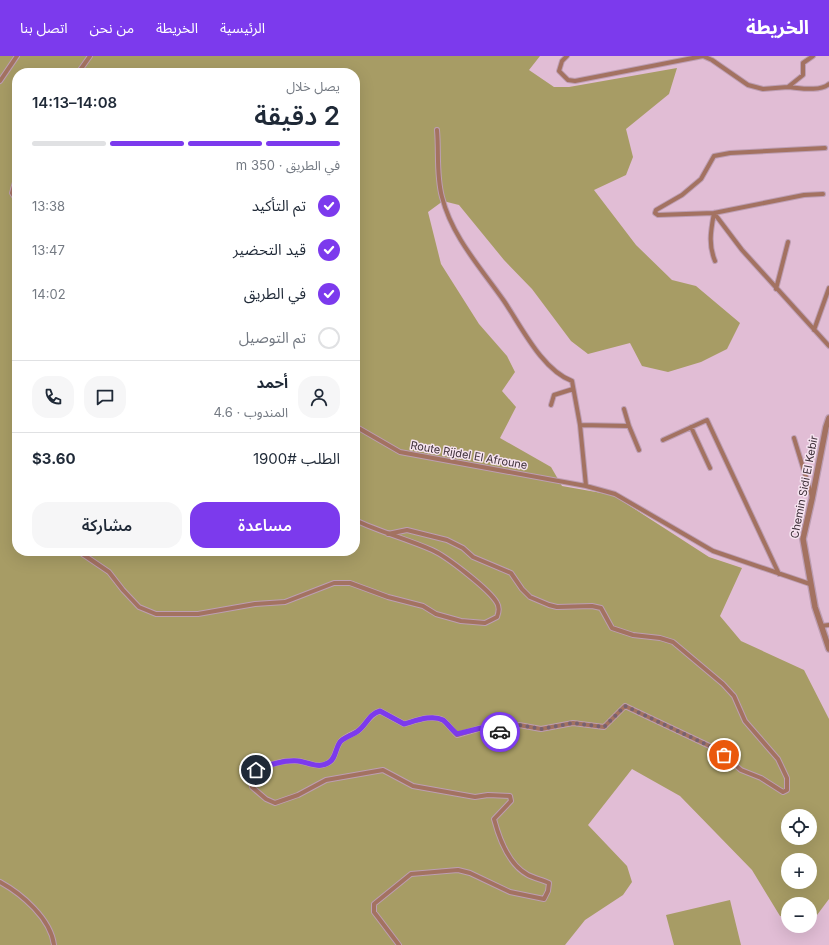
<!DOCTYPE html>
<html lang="ar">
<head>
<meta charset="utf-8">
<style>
	:root { --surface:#fff; --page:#f6f6f7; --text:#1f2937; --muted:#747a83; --line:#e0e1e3; --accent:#7c3aed }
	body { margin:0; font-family:Inter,"Noto Sans Arabic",sans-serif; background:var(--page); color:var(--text); direction:rtl; height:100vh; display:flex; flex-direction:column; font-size:15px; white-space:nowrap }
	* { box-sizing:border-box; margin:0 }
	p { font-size:13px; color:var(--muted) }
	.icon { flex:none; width:22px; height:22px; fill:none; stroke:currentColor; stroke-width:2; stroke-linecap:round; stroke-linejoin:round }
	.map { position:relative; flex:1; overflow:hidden; direction:ltr }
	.side { position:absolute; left:12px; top:12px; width:348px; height:488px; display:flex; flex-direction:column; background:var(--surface); border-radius:16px; box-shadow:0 4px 16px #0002; direction:rtl }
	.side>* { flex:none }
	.fabs { position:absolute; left:781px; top:753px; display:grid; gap:8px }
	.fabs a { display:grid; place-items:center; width:36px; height:36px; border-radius:50%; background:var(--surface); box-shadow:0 4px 16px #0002; font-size:20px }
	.pin { position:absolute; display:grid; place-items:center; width:34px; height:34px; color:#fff; margin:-17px; border:2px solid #fff; border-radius:50%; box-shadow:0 1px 4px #0007 }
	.courier { position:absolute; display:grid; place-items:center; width:40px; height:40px; margin:-20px; border:3px solid #7c3aed; border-radius:50%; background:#fff; color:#222; box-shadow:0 1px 5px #0007 }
	.summary em { font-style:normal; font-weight:600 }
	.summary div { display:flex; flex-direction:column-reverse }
	.summary { display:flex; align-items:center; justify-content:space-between; height:68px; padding:0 20px }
	h1 { font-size:26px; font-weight:600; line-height:30px }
	.bar { display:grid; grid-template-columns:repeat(4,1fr); gap:6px 4px; align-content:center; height:48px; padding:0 20px }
	.bar i { height:5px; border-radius:3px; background:var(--line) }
	.bar .current { background:var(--accent) }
	.bar p { grid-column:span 4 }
	.line { display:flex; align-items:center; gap:10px; padding:0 20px; border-top:1px solid var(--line) }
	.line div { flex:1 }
	.round { display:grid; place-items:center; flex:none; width:42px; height:42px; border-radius:16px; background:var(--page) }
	ol { padding:0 20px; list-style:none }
	li { display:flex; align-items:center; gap:12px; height:44px }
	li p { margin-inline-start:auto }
	li .icon { padding:4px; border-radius:50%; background:var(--accent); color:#fff; stroke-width:4 }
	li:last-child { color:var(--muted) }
	li i { width:22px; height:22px; border:2px solid var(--line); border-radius:50% }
	.action { display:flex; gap:8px; margin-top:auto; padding:8px 20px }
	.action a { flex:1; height:46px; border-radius:16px; background:var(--accent); color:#fff; font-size:16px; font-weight:600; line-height:46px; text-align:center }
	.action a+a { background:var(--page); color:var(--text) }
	header { display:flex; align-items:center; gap:24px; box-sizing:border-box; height:56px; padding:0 20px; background:var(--accent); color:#fff }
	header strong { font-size:19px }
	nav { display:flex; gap:22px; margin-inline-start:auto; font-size:14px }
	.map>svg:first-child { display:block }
	.green { fill:#a79c65; fill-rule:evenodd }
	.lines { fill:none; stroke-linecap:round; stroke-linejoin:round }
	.minor-casing { stroke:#bd9eb3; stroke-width:6 }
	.tertiary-casing { stroke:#bd9eb3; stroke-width:8 }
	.minor { stroke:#a37261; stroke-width:4 }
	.tertiary { stroke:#a37261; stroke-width:5.5 }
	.done { stroke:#776170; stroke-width:4; stroke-dasharray:0 7.2 }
	.route { stroke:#7c3aed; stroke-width:5 }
	.labels { text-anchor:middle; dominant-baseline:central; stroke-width:3; stroke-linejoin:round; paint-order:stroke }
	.street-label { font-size:11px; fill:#3e3039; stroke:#f6e3f0 }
</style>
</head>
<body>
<header>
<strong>الخريطة</strong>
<nav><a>الرئيسية</a><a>الخريطة</a><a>من نحن</a><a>اتصل بنا</a></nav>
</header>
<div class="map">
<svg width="829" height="889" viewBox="0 0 829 889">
	<rect width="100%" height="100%" fill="#e1bdd5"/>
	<!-- green -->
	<path class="green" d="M 0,0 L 540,0 L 529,14 L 554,31 L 569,31 L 677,12 L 669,38 L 626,73 L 633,101 L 626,119 L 594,134 L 636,189 L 672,224 L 696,230 L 740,267 L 727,293 L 701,306 L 668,316 L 642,310 L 630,287 L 588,298 L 571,285 L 532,233 L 504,204 L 459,149 L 443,145 L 428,156 L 441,208 L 479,268 L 507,300 L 515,316 L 502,335 L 516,351 L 500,382 L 551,411 L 562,430 L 613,439 L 709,501 L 742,512 L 720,560 L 741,585 L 804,614 L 829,663 L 829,843 L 814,863 L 810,863 L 810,848 L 788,848 L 788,861 L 780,860 L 752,814 L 680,740 L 632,713 L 588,769 L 627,810 L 632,826 L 623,839 L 585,864 L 565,889 L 0,889 ZM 17,17 L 355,17 L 355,495 L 17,495 ZM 788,760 L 810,760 L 810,782 L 788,782 ZM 788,804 L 810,804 L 810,826 L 788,826 Z
		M 730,844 L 741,889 L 674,889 L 666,859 Z"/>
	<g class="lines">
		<!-- minor casing -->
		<g class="minor-casing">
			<path id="minor" d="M 567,0 L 562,5 L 559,15 L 568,24 L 575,25 L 703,0
				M 703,0 L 712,4 L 748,29 L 763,33 L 788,31 L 803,19 L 803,7 L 813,0
				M 78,17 L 90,0
				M 0,25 L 17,0
				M 788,31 C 800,32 820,36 829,28
				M 437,74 C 439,96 436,119 442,141 C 452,181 481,212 504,245 C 521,270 542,314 572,325 L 580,369 L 586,430 L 615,438 L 713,495 L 810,528
				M 17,119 L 12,137 L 17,145
				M 823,138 L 804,139 L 714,157 L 658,159 L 655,157 L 656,154 L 682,139 L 701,123 L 714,100 L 730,97 L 825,92
				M 714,157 L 742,194 L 829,290
				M 714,157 C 711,174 708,188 715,205
				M 17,229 L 17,285
				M 776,233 L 788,186
				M 814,274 L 829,232
				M 551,349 L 554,339 L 573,333
				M 624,353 L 629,370 L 639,394
				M 580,369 L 629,370
				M 355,370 L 400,396 L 586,430
				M 691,371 L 710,412
				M 794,382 L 812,441
				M 663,384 L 707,364 L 779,518
				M 388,478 L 407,474 L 447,484 L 463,492 L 473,501 L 511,517 L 522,533 L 530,541 L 549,549 L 557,551 L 592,550 L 601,552 L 612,572 L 633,579 L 660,582 L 673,586 L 723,628 L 734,640 L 745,665 L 778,703 L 787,722 L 787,734 L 783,736 L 761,722 L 741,714 L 718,694 L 625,650 L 604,671 L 573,667 L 541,673 L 519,669 L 501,676 L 481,672 L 457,679 C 452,674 448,668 443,664 C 432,658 415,665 404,668 L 380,655 C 369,658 367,668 358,675 C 353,678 344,681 340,686 C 335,693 336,703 328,707 C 318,713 308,706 298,705 C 282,704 261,709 250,721 L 252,731 L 266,743 L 275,747 L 298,739 L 326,724 L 383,714 L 413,730 L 475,741 L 488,739 L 510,740 L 511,745 L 494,763 C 499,782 509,809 528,819 C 534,822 542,824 549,827 L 548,835 L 544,843 L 510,836 L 470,817 L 458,814 L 411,818 L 374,848 L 374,856 L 399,889
				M 78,495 L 109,516 L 123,534 L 139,551 L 156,558 L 198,558 L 255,548 L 285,546 L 334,527 L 350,527 L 388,541 L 423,550 L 436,558 L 461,565 L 485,567 L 497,561 C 499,556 500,552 497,547 C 490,534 446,500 432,494 C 407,483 380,476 355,464
				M 821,570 L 829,569
				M 0,826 C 22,838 51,863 54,889"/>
		</g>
		<!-- tertiary casing -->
		<g class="tertiary-casing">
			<path id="tertiary" d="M 829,362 L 826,371 L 812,443 L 803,483 L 815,551 L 829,593"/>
		</g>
		<!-- minor -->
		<use href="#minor" class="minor"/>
		<!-- tertiary -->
		<use href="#tertiary" class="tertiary"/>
	</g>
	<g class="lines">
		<!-- done -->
		<path class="done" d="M 500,676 L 519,669 L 541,673 L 573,667 L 604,671 L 625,650 L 718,694 L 724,699"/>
		<!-- route -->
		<path class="route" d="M 256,714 C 269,709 283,704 298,705 C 308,706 318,713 328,707 C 336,703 335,693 340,686 C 343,682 353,679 358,675 C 367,668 369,658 380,655 L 404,668 C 415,665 432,658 443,664 C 448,668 452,674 457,678 L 481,672 L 500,676"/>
	</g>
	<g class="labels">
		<!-- street labels -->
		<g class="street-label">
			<text transform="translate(469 399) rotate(10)">Route Rijdel El Afroune</text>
			<text transform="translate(804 431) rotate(-79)">Chemin Sidi El Kebir</text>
		</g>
	</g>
</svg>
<div class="fabs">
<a><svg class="icon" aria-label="locate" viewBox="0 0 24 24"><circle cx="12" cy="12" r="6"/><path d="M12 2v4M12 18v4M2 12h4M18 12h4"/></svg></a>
<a>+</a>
<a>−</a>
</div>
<div class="pin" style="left:724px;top:699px;background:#ea580c"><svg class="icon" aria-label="bag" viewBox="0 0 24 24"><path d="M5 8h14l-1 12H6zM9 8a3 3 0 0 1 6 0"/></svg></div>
<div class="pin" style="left:256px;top:714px;background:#1f2937"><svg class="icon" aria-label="home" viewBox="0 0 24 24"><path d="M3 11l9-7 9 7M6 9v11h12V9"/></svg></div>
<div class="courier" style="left:500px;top:676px"><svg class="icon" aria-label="car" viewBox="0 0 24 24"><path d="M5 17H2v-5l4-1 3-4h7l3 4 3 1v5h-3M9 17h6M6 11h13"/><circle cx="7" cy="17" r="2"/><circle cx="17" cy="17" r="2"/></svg></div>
<section class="side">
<div class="summary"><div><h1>2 دقيقة</h1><p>يصل خلال</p></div><em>14:08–14:13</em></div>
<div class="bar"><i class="current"></i><i class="current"></i><i class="current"></i><i></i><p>في الطريق · 350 m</p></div>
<ol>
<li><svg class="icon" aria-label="check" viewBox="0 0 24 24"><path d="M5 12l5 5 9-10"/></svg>تم التأكيد<p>13:38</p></li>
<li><svg class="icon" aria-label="check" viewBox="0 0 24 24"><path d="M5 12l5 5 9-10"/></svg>قيد التحضير<p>13:47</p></li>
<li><svg class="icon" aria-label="check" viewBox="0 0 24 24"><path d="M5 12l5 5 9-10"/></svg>في الطريق<p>14:02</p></li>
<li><i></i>تم التوصيل</li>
</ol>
<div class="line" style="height:72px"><a class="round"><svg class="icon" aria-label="person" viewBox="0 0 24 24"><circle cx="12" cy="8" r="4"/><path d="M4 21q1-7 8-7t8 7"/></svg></a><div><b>أحمد</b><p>المندوب · 4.6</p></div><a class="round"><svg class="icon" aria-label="chat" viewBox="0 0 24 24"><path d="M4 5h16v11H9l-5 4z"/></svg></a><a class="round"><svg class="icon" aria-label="phone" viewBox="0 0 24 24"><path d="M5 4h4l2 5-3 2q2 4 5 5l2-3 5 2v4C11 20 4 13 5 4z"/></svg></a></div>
<div class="line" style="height:52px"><div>الطلب #1900</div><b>$3.60</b></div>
<div class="action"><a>مساعدة</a><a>مشاركة</a></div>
</section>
</div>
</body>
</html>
